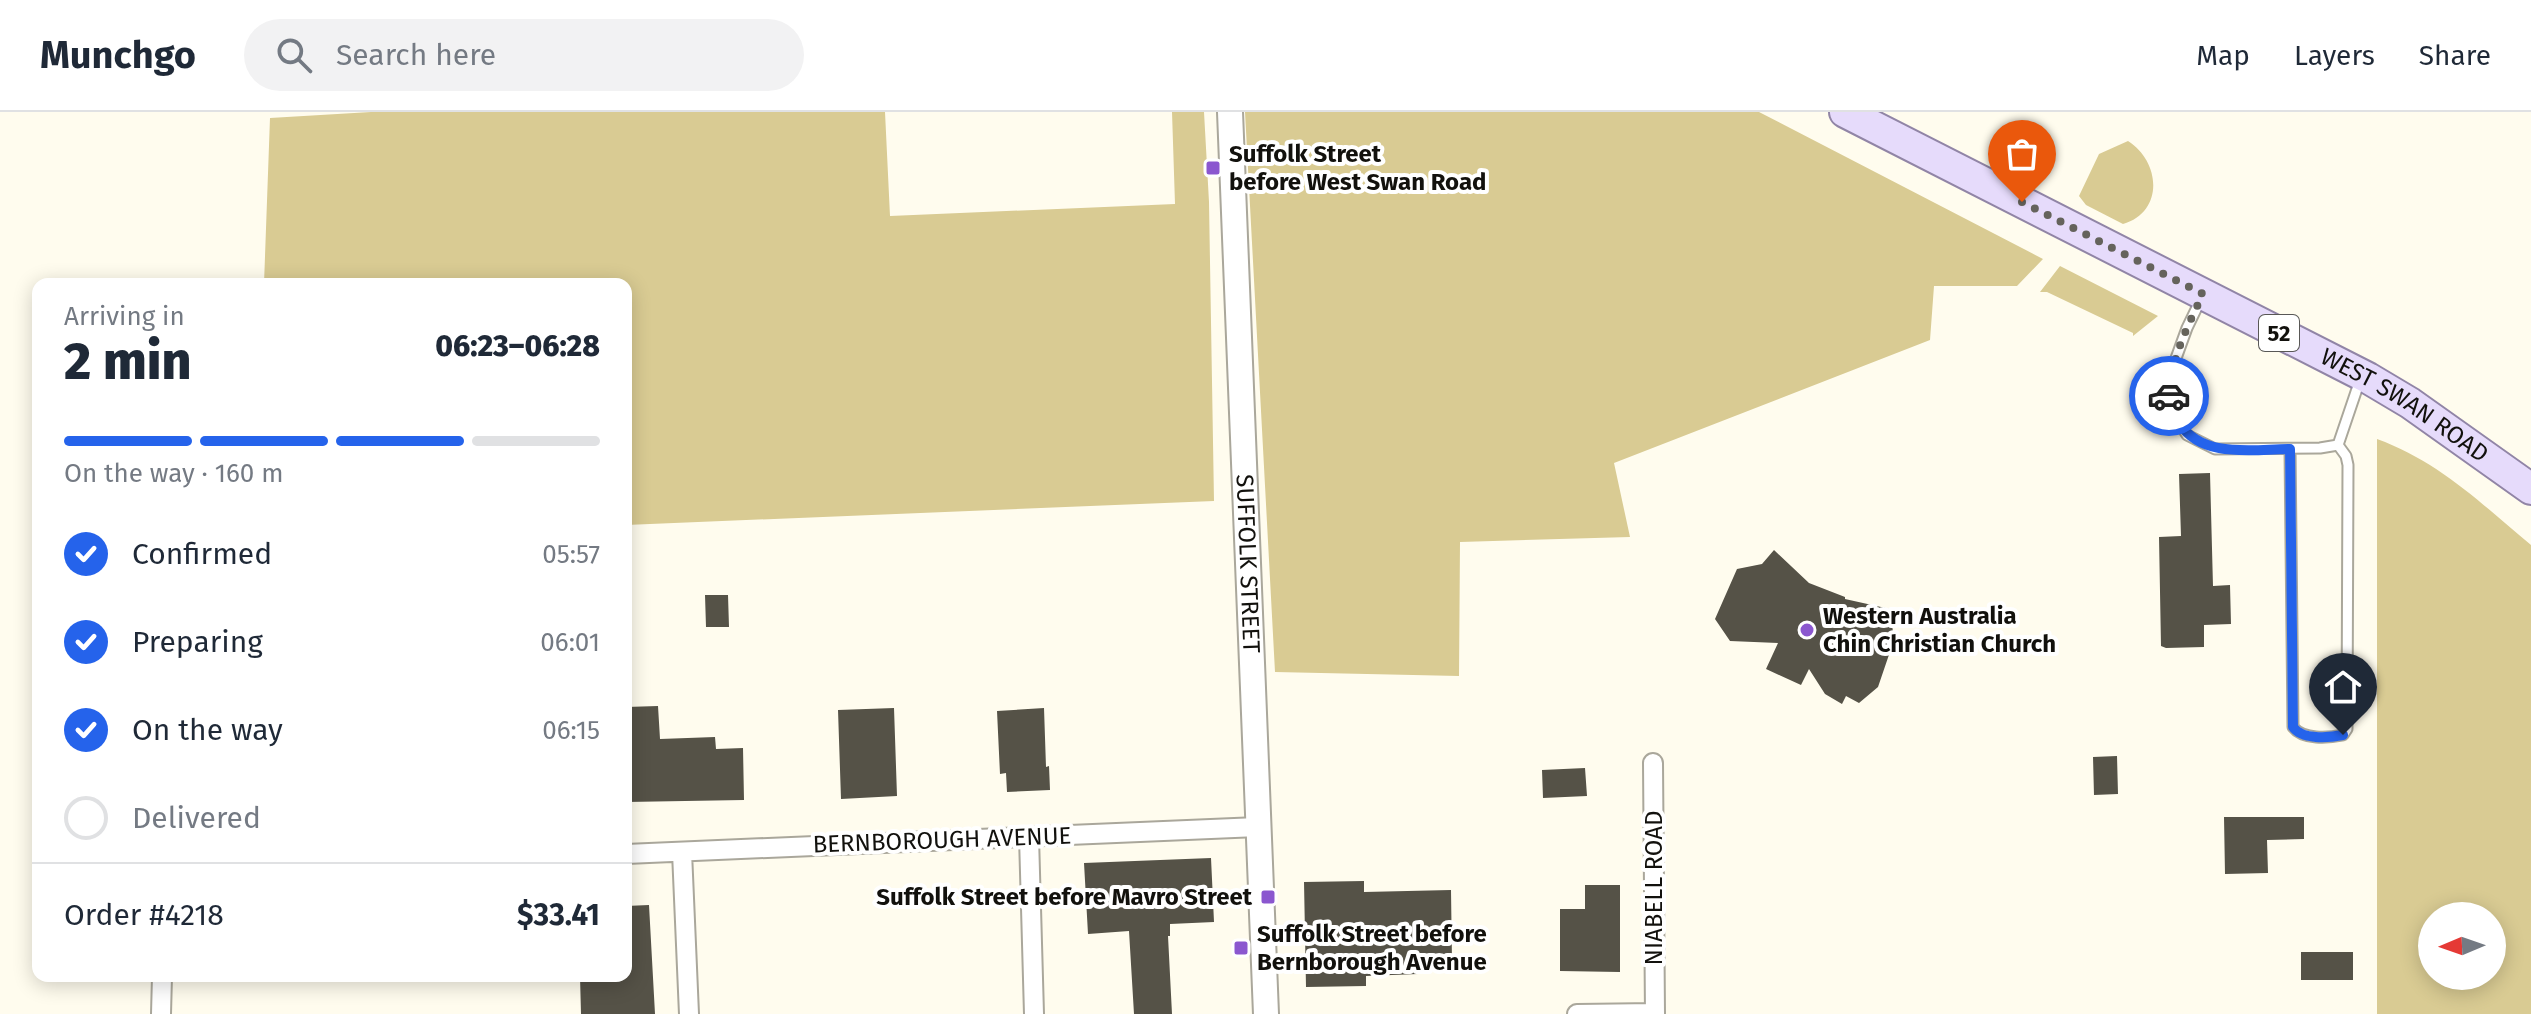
<!DOCTYPE html>
<html lang="en">
<head>
<meta charset="utf-8">
<style>
	:root { --surface:#fff; --page:#f2f2f3; --text:#1f2937; --muted:#747a83; --line:#e0e1e3; --accent:#2563eb }
	body { margin:0; font-family:"Fira Sans",sans-serif; background:var(--page); color:var(--text); height:100vh; display:flex; flex-direction:column; font-size:30px; white-space:nowrap }
	* { box-sizing:border-box; margin:0 }
	p { font-size:26px; color:var(--muted) }
	.icon { flex:none; width:44px; height:44px; fill:none; stroke:currentColor; stroke-width:2; stroke-linecap:round; stroke-linejoin:round }
	.map { position:relative; flex:1; overflow:hidden }
	.sheet { position:absolute; left:32px; top:166px; width:600px; height:704px; display:flex; flex-direction:column; background:var(--surface); border-radius:16px; box-shadow:0 4px 20px #0003 }
	.sheet>* { flex:none }
	.needle { width:52px; rotate:268deg }
	.tools { position:absolute; left:2418px; top:790px; display:grid; gap:16px }
	.tools a { display:grid; place-items:center; width:88px; height:88px; border-radius:50%; background:var(--surface); box-shadow:0 4px 20px #0003; font-size:40px }
	.pin { position:absolute; display:grid; place-items:center; width:68px; height:68px; color:#fff; margin:-82px -34px; border-radius:50% 50% 50% 0; rotate:-45deg; box-shadow:0 0 8px #0007 }
	.pin .icon { rotate:45deg }
	.courier { position:absolute; display:grid; place-items:center; width:80px; height:80px; margin:-40px; border:6px solid #2563eb; border-radius:50%; background:#fff; color:#222; box-shadow:0 2px 10px #0007 }
	.summary em { font-style:normal; font-weight:800 }
	.summary div { display:flex; flex-direction:column-reverse }
	.summary { display:flex; align-items:center; justify-content:space-between; height:136px; padding:0 32px }
	h1 { font-size:52px; font-weight:800; line-height:60px }
	.bar { display:grid; grid-template-columns:repeat(4,1fr); gap:12px 8px; align-content:center; height:96px; padding:0 32px }
	.bar i { height:10px; border-radius:6px; background:var(--line) }
	.bar .active { background:var(--accent) }
	.bar p { grid-column:span 4 }
	.line { display:flex; align-items:center; gap:20px; padding:0 32px; border-top:2px solid var(--line) }
	.line div { flex:1 }
	ol { padding:0 32px; list-style:none }
	li { display:flex; align-items:center; gap:24px; height:88px }
	li p { margin-inline-start:auto }
	li .icon { padding:8px; border-radius:50%; background:var(--accent); color:#fff; stroke-width:4 }
	li:last-child { color:var(--muted) }
	li i { width:44px; height:44px; border:4px solid var(--line); border-radius:50% }
	header { display:flex; align-items:center; gap:48px; box-sizing:border-box; height:112px; padding:0 40px; background:var(--surface); border-bottom:2px solid var(--line) }
	header strong { font-size:38px }
	nav { display:flex; gap:44px; margin-inline-start:auto; font-size:28px }
	.search { width:560px; height:72px; background:var(--page); display:flex; align-items:center; gap:20px; box-sizing:border-box; padding:0 28px; border-radius:44px; color:var(--muted); font-size:30px }
	.map>svg:first-child { display:block }
	.green { fill:#d9cb93; fill-rule:evenodd }
	.building { fill:#555247 }
	.lines { fill:none; stroke-linecap:round; stroke-linejoin:round }
	.service-casing { stroke:#aaa79b; stroke-width:13 }
	.minor-casing { stroke:#aaa79b; stroke-width:22 }
	.tertiary-casing { stroke:#aaa79b; stroke-width:28 }
	.primary-casing { stroke:#9185a6; stroke-width:34 }
	.service { stroke:#fff; stroke-width:9 }
	.minor { stroke:#fff; stroke-width:18 }
	.tertiary { stroke:#fff; stroke-width:24 }
	.primary { stroke:#e6dbfb; stroke-width:30 }
	.done { stroke:#65635c; stroke-width:8; stroke-dasharray:0 14.4 }
	.route { stroke:#2563eb; stroke-width:10 }
	.poi-dot { fill:#8b57cf; stroke:#fff; stroke-width:3 }
	.labels { text-anchor:middle; dominant-baseline:central; stroke-width:8; stroke-linejoin:round; paint-order:stroke }
	.shield { fill:#fff; stroke:#595856; stroke-width:2 }
	.shield-label { font-size:22px; font-weight:bold; fill:#12110d }
	.poi-label { font-size:24px; font-weight:bold; fill:#12110d; stroke:#fff; text-anchor:start }
	.street-label { font-size:24px; fill:#12110d; stroke:#fff }
</style>
</head>
<body>
<header>
<strong>Munchgo</strong>
<div class="search"><svg class="icon" aria-label="search" viewBox="0 0 24 24"><circle cx="10" cy="10" r="6"/><path d="M15 15l6 6"/></svg>Search here</div>
<nav><a>Map</a><a>Layers</a><a>Share</a></nav>
</header>
<div class="map">
<svg width="2531" height="902" viewBox="0 0 2531 902">
	<rect width="100%" height="100%" fill="#fffcee"/>
	<!-- green -->
	<path class="green" d="M 371,0 L 885,0 L 890,104 L 1175,92 L 1172,0 L 1204,0 L 1209,90 L 1214,389 L 626,413 L 626,172 L 264,172 L 270,6 Z
		M 1245,0 L 1759,0 L 2043,147 L 2017,174 L 1934,174 L 1930,228 L 1614,351 L 1630,425 L 1460,430 L 1459,564 L 1275,560 Z
		M 2128,29 C 2161,50 2164,100 2123,112 L 2086,93 L 2079,84 L 2099,42 Z
		M 2060,154 L 2158,204 L 2133,224 L 2133,221 L 2047,180 L 2040,180 Z
		M 2377,327 C 2438,349 2482,392 2531,433 L 2531,902 L 2377,902 ZM 2432,804 L 2492,804 L 2492,864 L 2432,864 Z"/>
	<!-- building -->
	<path class="building" d="M 2210,361 L 2213,474 L 2230,473 L 2231,512 L 2204,513 L 2204,535 L 2166,536 L 2161,534 L 2159,425 L 2181,424 L 2179,362 Z
		M 1774,438 L 1809,471 L 1845,485 L 1845,487 L 1890,497 L 1894,528 L 1878,575 L 1859,591 L 1846,584 L 1842,592 L 1825,582 L 1809,557 L 1801,573 L 1766,557 L 1778,531 L 1730,529 L 1715,507 L 1737,457 L 1762,452 Z
		M 705,483 L 728,483 L 729,515 L 706,515 Z
		M 658,594 L 660,627 L 715,625 L 716,637 L 743,636 L 744,688 L 626,690 L 626,595 Z
		M 894,596 L 897,684 L 841,687 L 838,598 Z
		M 1044,596 L 1046,655 L 1049,654 L 1050,678 L 1007,680 L 1006,661 L 1000,662 L 997,599 Z
		M 2117,644 L 2118,682 L 2094,683 L 2093,645 Z
		M 1585,656 L 1587,684 L 1543,686 L 1542,658 Z
		M 2224,705 L 2304,705 L 2304,727 L 2267,728 L 2268,761 L 2225,762 Z
		M 1211,746 L 1214,810 L 1170,812 L 1170,824 L 1168,824 L 1172,902 L 1134,902 L 1129,819 L 1088,822 L 1084,751 Z
		M 1364,769 L 1364,780 L 1451,778 L 1452,850 L 1418,851 L 1418,862 L 1366,864 L 1366,874 L 1306,875 L 1304,770 Z
		M 1585,773 L 1620,773 L 1620,860 L 1560,859 L 1560,797 L 1585,797 Z
		M 649,793 L 655,902 L 581,902 L 580,864 L 626,864 L 626,794 Z
		M 2301,840 L 2353,840 L 2353,868 L 2301,868 Z"/>
	<g class="lines">
		<!-- service casing -->
		<g class="service-casing">
			<path id="service" d="M 2202,185 L 2187,216 L 2171,260 L 2168,294 L 2187,323 L 2215,337 L 2320,336 L 2338,333 L 2360,268
				M 2290,337 L 2293,615 C 2303,628 2328,626 2343,623 L 2347,617 L 2348,353 L 2346,344 L 2338,333"/>
		</g>
		<!-- minor casing -->
		<g class="minor-casing">
			<path id="minor" d="M 1653,651 L 1655,902
				M 1029,725 L 1034,902
				M 682,740 L 689,902
				M 626,742 L 1258,715
				M 161,902 L 162,864
				M 1577,902 L 1655,901"/>
		</g>
		<!-- tertiary casing -->
		<g class="tertiary-casing">
			<g id="tertiary">
				<path id="s1" d="M 1230,0 L 1266,902"/>
			</g>
		</g>
		<!-- primary casing -->
		<g class="primary-casing">
			<g id="primary">
				<path id="s2" d="M 1845,0 L 2368,266 L 2410,291 L 2531,377"/>
			</g>
		</g>
		<!-- service -->
		<use href="#service" class="service"/>
		<!-- minor -->
		<use href="#minor" class="minor"/>
		<!-- tertiary -->
		<use href="#tertiary" class="tertiary"/>
		<!-- primary -->
		<use href="#primary" class="primary"/>
	</g>
	<g class="lines">
		<!-- done -->
		<path class="done" d="M 2022,90 L 2203,182 C 2187,215 2171,247 2169,284"/>
		<!-- route -->
		<path class="route" d="M 2169,284 C 2168,296 2173,302 2180,312 C 2203,347 2253,337 2290,337 L 2293,615 C 2302,628 2328,626 2343,623"/>
	</g>
	<!-- markers -->
	<g class="poi-dot">
		<rect x="1205" y="48" width="16" height="16" rx="4"/>
		<circle cx="1807" cy="518" r="8"/>
		<rect x="1260" y="777" width="16" height="16" rx="4"/>
		<rect x="1233" y="828" width="16" height="16" rx="4"/>
	</g>
	<g class="labels">
		<!-- shield labels -->
		<rect class="shield" x="2259" y="203" width="40" height="36" rx="6"/>
		<g class="shield-label">
			<text x="2279" y="221">52</text>
		</g>
		<!-- poi labels -->
		<g class="poi-label">
			<text x="1229" y="42">Suffolk Street<tspan x="1229" dy="28">before West Swan Road</tspan></text>
			<text x="1823" y="504">Western Australia<tspan x="1823" dy="28">Chin Christian Church</tspan></text>
			<text x="1252" y="785" text-anchor="end">Suffolk Street before Mavro Street</text>
			<text x="1257" y="822">Suffolk Street before<tspan x="1257" dy="28">Bernborough Avenue</tspan></text>
		</g>
		<!-- street labels -->
		<g class="street-label">
			<text stroke="none"><textPath href="#s2" startOffset="632">WEST SWAN ROAD</textPath></text>
			<text stroke="none"><textPath href="#s1" startOffset="452">SUFFOLK STREET</textPath></text>
			<text transform="translate(942 728) rotate(-2)">BERNBOROUGH AVENUE</text>
			<text transform="translate(1654 776) rotate(-90)">NIABELL ROAD</text>
		</g>
	</g>
</svg>
<div class="tools">
<a><svg class="needle" viewBox="-14 -14 28 28"><path d="M0-13l5 13h-10z" fill="#e53935"/><path d="M0 13l5-13h-10z" fill="#747a83"/></svg></a>
</div>
<div class="pin" style="left:2022px;top:90px;background:#ea580c"><svg class="icon" aria-label="bag" viewBox="0 0 24 24"><path d="M5 8h14l-1 12H6zM9 8a3 3 0 0 1 6 0"/></svg></div>
<div class="pin" style="left:2343px;top:623px;background:#1f2937"><svg class="icon" aria-label="home" viewBox="0 0 24 24"><path d="M3 11l9-7 9 7M6 9v11h12V9"/></svg></div>
<div class="courier" style="left:2169px;top:284px"><svg class="icon" aria-label="car" viewBox="0 0 24 24"><path d="M5 17H2v-5l4-1 3-4h7l3 4 3 1v5h-3M9 17h6M6 11h13"/><circle cx="7" cy="17" r="2"/><circle cx="17" cy="17" r="2"/></svg></div>
<section class="sheet">
<div class="summary"><div><h1>2 min</h1><p>Arriving in</p></div><em>06:23–06:28</em></div>
<div class="bar"><i class="active"></i><i class="active"></i><i class="active"></i><i></i><p>On the way · 160 m</p></div>
<ol>
<li><svg class="icon" aria-label="check" viewBox="0 0 24 24"><path d="M5 12l5 5 9-10"/></svg>Confirmed<p>05:57</p></li>
<li><svg class="icon" aria-label="check" viewBox="0 0 24 24"><path d="M5 12l5 5 9-10"/></svg>Preparing<p>06:01</p></li>
<li><svg class="icon" aria-label="check" viewBox="0 0 24 24"><path d="M5 12l5 5 9-10"/></svg>On the way<p>06:15</p></li>
<li><i></i>Delivered</li>
</ol>
<div class="line" style="height:104px"><div>Order #4218</div><b>$33.41</b></div>
</section>
</div>
</body>
</html>
